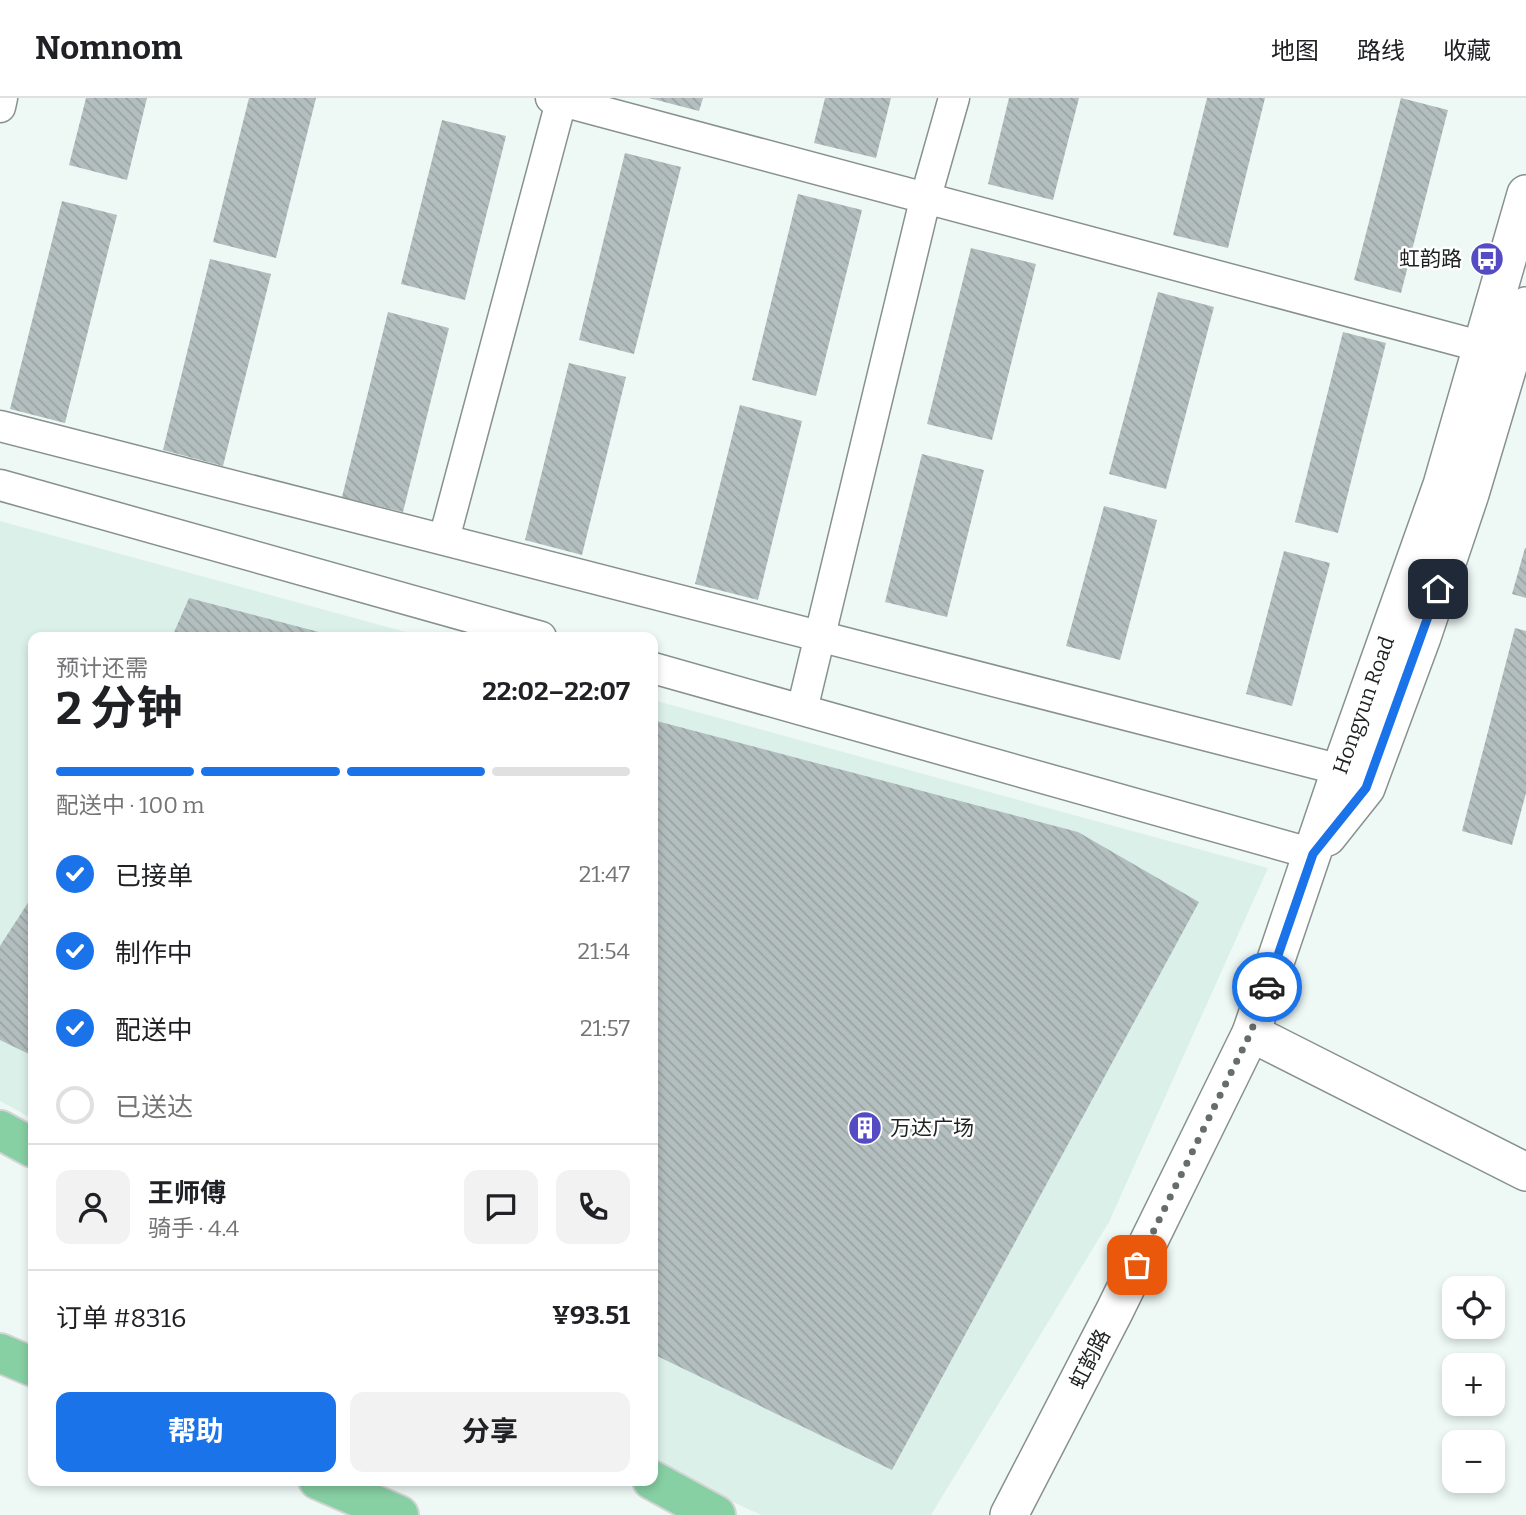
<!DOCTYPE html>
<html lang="zh">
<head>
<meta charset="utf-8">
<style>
	:root { --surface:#fff; --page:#f2f2f2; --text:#202124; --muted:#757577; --line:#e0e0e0; --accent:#1a73e8 }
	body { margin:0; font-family:Bitter,"Noto Sans SC",serif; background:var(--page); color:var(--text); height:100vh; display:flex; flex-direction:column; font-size:26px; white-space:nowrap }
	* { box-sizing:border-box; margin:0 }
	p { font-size:23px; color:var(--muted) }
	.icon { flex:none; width:38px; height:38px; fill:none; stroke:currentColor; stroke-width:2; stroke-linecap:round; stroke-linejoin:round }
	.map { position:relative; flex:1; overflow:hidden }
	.sheet { position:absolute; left:28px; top:534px; width:630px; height:854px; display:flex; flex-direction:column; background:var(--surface); border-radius:14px; box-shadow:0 4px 10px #0003 }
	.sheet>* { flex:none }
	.controls { position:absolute; left:1442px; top:1178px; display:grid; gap:14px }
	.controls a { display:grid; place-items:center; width:63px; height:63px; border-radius:14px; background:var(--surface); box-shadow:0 4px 10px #0003; font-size:35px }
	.pin { position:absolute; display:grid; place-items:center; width:60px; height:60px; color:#fff; margin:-30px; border-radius:14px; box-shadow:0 4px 10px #0006 }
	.courier { position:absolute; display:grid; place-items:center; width:70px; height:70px; margin:-35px; border:5px solid #1a73e8; border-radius:50%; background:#fff; color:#222; box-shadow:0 2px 9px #0007 }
	.headline em { font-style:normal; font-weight:700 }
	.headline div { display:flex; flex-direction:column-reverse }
	.headline { display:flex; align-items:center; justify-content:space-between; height:119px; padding:0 28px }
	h1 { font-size:46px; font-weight:700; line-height:52px }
	.bar { display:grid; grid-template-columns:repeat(4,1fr); gap:10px 7px; align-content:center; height:84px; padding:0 28px }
	.bar i { height:9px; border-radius:5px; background:var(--line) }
	.bar .active { background:var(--accent) }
	.bar p { grid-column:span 4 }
	.line { display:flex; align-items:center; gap:18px; padding:0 28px; border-top:2px solid var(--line) }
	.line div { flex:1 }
	.round { display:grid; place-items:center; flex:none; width:74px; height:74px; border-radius:14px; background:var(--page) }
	ol { padding:0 28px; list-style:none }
	li { display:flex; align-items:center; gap:21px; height:77px }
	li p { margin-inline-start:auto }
	li .icon { padding:7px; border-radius:50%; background:var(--accent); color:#fff; stroke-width:4 }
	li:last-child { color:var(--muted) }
	li i { width:38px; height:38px; border:4px solid var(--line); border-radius:50% }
	.action { display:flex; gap:14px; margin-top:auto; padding:14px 28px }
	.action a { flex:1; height:80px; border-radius:14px; background:var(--accent); color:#fff; font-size:28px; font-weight:700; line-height:80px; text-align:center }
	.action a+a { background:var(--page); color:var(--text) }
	header { display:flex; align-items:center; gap:42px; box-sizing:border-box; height:98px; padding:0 35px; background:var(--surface); border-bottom:2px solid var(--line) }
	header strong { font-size:33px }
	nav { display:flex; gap:38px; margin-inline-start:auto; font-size:24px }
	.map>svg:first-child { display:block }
	.built { fill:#dcf0ea }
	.building { fill:url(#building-back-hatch) }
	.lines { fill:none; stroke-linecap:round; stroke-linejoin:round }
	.minor-casing { stroke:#87918e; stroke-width:33 }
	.tertiary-casing { stroke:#87918e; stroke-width:40 }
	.trunk-casing { stroke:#d2d3d2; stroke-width:42 }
	.minor { stroke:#fff; stroke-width:30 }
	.tertiary { stroke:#fff; stroke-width:37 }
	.trunk { stroke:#87d0a4; stroke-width:38 }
	.done { stroke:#666d6b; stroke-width:7; stroke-dasharray:0 12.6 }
	.route { stroke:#1a73e8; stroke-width:9 }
	.labels { text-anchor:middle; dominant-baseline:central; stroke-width:5; stroke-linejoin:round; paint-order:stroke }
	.poi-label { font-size:21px; fill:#1d2120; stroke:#fff; text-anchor:end }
	.street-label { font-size:21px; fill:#1d2120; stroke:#fff }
</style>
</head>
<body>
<header>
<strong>Nomnom</strong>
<nav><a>地图</a><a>路线</a><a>收藏</a></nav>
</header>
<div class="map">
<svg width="1526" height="1417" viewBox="0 0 1526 1417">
	<defs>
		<pattern id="building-back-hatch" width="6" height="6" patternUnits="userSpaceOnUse" patternTransform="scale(1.75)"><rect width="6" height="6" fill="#b3bebe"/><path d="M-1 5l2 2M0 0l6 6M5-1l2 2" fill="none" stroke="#9aa3a3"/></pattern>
	</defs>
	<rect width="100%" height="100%" fill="#eef9f6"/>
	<!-- built -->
	<path class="built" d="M 0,423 L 424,539 L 33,539 L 33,1021 L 0,1003 Z
		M 653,602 L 1268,770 L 1109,1124 L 931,1417 L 761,1417 L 716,1396 L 653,1361 Z"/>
	<!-- building -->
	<path class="building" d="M 86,0 L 147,0 L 127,82 L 69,67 Z
		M 249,0 L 316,0 L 276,160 L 213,144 Z
		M 649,0 L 703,0 L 699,13 Z
		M 825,0 L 891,0 L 876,60 L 814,45 Z
		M 1009,0 L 1079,0 L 1053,102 L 988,86 Z
		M 1207,0 L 1265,0 L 1228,150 L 1173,137 Z
		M 1401,0 L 1448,12 L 1401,195 L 1354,182 Z
		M 442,22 L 506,38 L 465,202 L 401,186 Z
		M 625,55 L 681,69 L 634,256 L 579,242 Z
		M 798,96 L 862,112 L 816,298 L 752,282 Z
		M 62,103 L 117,117 L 65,325 L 10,311 Z
		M 971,150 L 1036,166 L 992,342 L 927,326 Z
		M 210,161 L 271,176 L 223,368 L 163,352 Z
		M 1158,194 L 1214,209 L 1166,391 L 1109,376 Z
		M 388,214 L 449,230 L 403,414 L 342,399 Z
		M 1343,234 L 1386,245 L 1338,435 L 1295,424 Z
		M 569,265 L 626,279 L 582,457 L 525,442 Z
		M 740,307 L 802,323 L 758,502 L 695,486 Z
		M 922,356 L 984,372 L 947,519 L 885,504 Z
		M 1104,408 L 1157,422 L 1120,562 L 1066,548 Z
		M 1525,450 L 1526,450 L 1526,500 L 1512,496 Z
		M 1284,453 L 1330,465 L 1292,608 L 1246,596 Z
		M 189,500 L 334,538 L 334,539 L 172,539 Z
		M 1515,530 L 1526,533 L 1526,695 L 1512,747 L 1462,733 Z
		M 653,622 L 1078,734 L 1199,804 L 892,1372 L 653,1256 Z
		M 33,797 L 33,958 L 0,942 L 0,848 Z"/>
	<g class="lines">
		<!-- minor casing -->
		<g class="minor-casing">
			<path id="minor" d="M 551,0 L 1483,249
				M 0,9 L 2,0
				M 0,328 L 1341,672
				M 0,387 L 541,539
				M 444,441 L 562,0
				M 653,570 L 1313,756
				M 802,612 L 925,102 L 954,0"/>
		</g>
		<!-- tertiary casing -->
		<g class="tertiary-casing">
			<g id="tertiary">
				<path d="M 1327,739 L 1366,690 L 1422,539 L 1470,396 L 1526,208"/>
				<path d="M 1251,935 L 1526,1074"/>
				<path id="s1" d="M 1009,1417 L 1114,1214 L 1251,935 L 1337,682 L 1442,387 L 1526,96"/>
			</g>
		</g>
		<!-- trunk casing -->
		<g class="trunk-casing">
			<path id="trunk" d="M 0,1032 L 33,1050
				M 0,1255 L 33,1269
				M 318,1382 L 399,1417
				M 652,1382 L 716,1417"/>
		</g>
		<!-- minor -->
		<use href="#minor" class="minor"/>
		<!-- tertiary -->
		<use href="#tertiary" class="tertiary"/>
		<!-- trunk -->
		<use href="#trunk" class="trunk"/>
	</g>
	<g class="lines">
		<!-- done -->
		<path class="done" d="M 1137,1167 L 1251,934 L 1267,889"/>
		<!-- route -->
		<path class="route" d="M 1267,889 L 1313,756 L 1366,690 L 1438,491"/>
	</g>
	<!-- icons -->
	<defs>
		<g id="bus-disc" transform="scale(1.75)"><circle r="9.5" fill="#554cc4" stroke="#fff"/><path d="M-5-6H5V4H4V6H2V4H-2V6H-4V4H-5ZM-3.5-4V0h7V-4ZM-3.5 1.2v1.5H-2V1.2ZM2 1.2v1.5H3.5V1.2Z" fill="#fff"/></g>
		<g id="building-disc" transform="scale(1.75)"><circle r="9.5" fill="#554cc4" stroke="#fff"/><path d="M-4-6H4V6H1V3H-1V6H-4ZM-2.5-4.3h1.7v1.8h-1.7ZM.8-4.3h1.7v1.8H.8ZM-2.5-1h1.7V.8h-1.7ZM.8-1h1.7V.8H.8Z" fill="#fff"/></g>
	</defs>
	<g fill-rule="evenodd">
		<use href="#bus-disc" x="1487" y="161"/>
		<use href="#building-disc" x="865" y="1030"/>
	</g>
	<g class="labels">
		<!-- poi labels -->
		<g class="poi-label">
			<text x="1462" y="161">虹韵路</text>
			<text x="890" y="1030" text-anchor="start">万达广场</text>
		</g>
		<!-- street labels -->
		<g class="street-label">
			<text stroke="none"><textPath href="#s1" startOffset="886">Hongyun Road</textPath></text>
			<text transform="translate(1090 1261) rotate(-63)">虹韵路</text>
		</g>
	</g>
</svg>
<div class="controls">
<a><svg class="icon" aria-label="locate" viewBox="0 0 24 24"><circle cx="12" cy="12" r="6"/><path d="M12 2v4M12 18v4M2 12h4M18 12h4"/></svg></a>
<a>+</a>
<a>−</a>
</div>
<div class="pin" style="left:1137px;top:1167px;background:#ea580c"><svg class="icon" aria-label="bag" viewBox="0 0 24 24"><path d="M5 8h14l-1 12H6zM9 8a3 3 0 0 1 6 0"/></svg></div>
<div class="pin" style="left:1438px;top:491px;background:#1f2937"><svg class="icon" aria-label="home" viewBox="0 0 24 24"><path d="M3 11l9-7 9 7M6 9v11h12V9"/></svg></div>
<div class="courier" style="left:1267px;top:889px"><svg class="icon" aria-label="car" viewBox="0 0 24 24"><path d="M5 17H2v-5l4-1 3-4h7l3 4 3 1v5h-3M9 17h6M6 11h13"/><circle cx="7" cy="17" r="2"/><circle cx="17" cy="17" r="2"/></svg></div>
<section class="sheet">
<div class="headline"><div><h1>2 分钟</h1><p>预计还需</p></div><em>22:02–22:07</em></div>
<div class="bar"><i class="active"></i><i class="active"></i><i class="active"></i><i></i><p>配送中 · 100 m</p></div>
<ol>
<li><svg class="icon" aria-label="check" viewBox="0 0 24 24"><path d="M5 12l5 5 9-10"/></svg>已接单<p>21:47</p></li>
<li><svg class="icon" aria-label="check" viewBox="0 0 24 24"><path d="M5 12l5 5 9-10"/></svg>制作中<p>21:54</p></li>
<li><svg class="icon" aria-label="check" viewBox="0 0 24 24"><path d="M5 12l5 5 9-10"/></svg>配送中<p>21:57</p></li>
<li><i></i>已送达</li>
</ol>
<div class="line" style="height:126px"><a class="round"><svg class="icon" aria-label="person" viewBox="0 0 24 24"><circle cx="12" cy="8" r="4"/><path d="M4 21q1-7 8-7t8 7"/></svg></a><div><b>王师傅</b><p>骑手 · 4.4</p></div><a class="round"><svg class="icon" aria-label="chat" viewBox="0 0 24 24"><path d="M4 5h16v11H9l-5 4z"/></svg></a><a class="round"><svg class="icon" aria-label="phone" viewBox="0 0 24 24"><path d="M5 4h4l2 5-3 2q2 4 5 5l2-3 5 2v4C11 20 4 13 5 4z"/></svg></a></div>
<div class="line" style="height:91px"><div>订单 #8316</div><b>¥93.51</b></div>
<div class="action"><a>帮助</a><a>分享</a></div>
</section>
</div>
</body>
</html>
